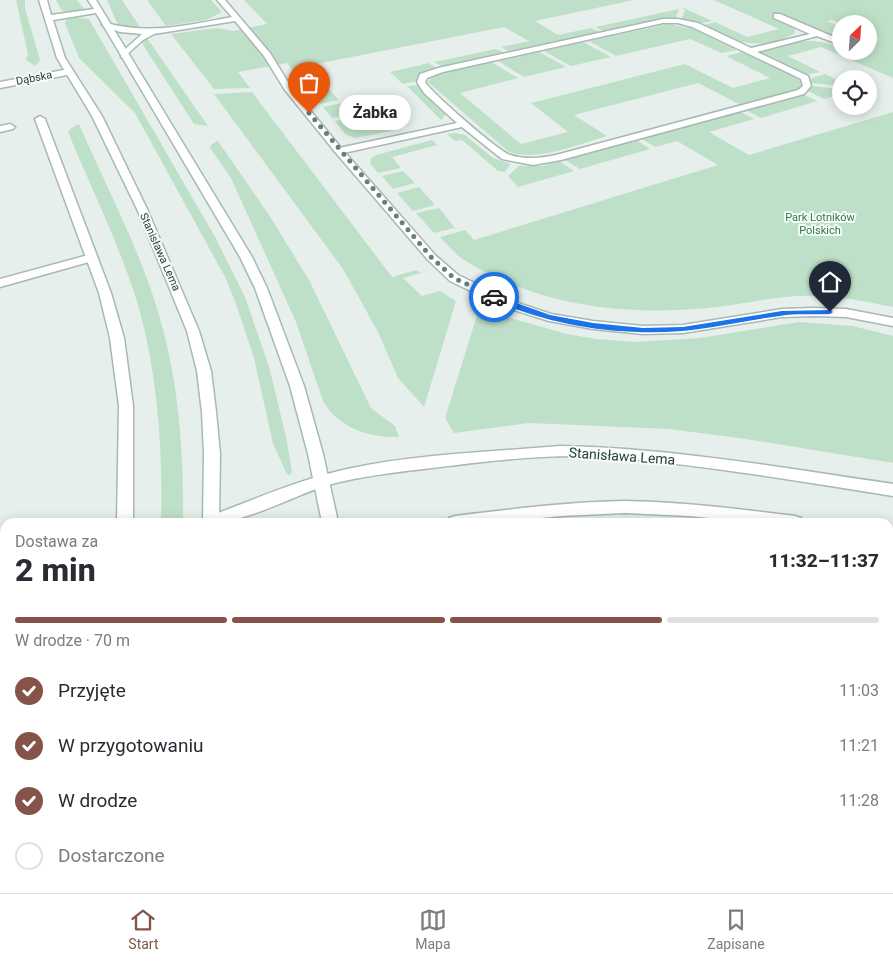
<!DOCTYPE html>
<html lang="pl">
<head>
<meta charset="utf-8">
<style>
	:root { --surface:#fff; --page:#f2f2f3; --text:#2b2b33; --muted:#7c7c81; --line:#e1e1e2; --accent:#855347 }
	body { margin:0; font-family:Roboto,sans-serif; background:var(--page); color:var(--text); height:100vh; display:flex; flex-direction:column; font-size:19px; white-space:nowrap }
	* { box-sizing:border-box; margin:0 }
	p { font-size:16px; color:var(--muted) }
	.icon { flex:none; width:28px; height:28px; fill:none; stroke:currentColor; stroke-width:2; stroke-linecap:round; stroke-linejoin:round }
	.map { position:relative; flex:1; overflow:hidden }
	.drawer { position:absolute; left:0px; top:518px; width:894px; height:376px; display:flex; flex-direction:column; background:var(--surface); border-radius:15px 15px 0 0; box-shadow:0 2px 12px #0003 }
	.drawer>* { flex:none }
	.needle { width:32px; rotate:25deg }
	.controls { position:absolute; left:832px; top:15px; display:grid; gap:10px }
	.controls a { display:grid; place-items:center; width:45px; height:45px; border-radius:50%; background:var(--surface); box-shadow:0 2px 12px #0003; font-size:25px }
	.pin { position:absolute; display:grid; place-items:center; width:42px; height:42px; color:#fff; margin:-51px -21px; border-radius:50% 50% 50% 0; rotate:-45deg; box-shadow:0 0 5px #0007 }
	.pin .icon { rotate:45deg }
	.courier { position:absolute; display:grid; place-items:center; width:50px; height:50px; margin:-25px; border:4px solid #1a73e8; border-radius:50%; background:#fff; color:#222; box-shadow:0 1px 6px #0007 }
	.bubble { position:absolute; height:35px; border-radius:18px; background:var(--surface); box-shadow:0 2px 12px #0003; font-size:16px; font-weight:800; line-height:35px; text-align:center }
	.overview em { font-style:normal; font-weight:800 }
	.overview div { display:flex; flex-direction:column-reverse }
	.overview { display:flex; align-items:center; justify-content:space-between; height:85px; padding:0 15px }
	h1 { font-size:32px; font-weight:800; line-height:38px }
	.bar { display:grid; grid-template-columns:repeat(4,1fr); gap:8px 5px; align-content:center; height:60px; padding:0 15px }
	.bar i { height:6px; border-radius:4px; background:var(--line) }
	.bar .current { background:var(--accent) }
	.bar p { grid-column:span 4 }
	ol { padding:0 15px; list-style:none }
	li { display:flex; align-items:center; gap:15px; height:55px }
	li p { margin-inline-start:auto }
	li .icon { padding:5px; border-radius:50%; background:var(--accent); color:#fff; stroke-width:4 }
	li:last-child { color:var(--muted) }
	li i { width:28px; height:28px; border:2px solid var(--line); border-radius:50% }
	.tabs { display:flex; justify-content:space-around; align-items:center; height:70px; border-top:1px solid var(--line); background:var(--surface); font-size:14px; color:var(--muted) }
	.tabs a { display:grid; justify-items:center; gap:2px }
	.tabs .current { color:var(--accent) }
	.map>svg:first-child { display:block }
	.green { fill:#bfe0c8 }
	.lines { fill:none; stroke-linecap:round; stroke-linejoin:round }
	.lane-casing { stroke:#a8b8b2; stroke-width:3 }
	.street-casing { stroke:#a8b8b2; stroke-width:3 }
	.secondary-casing { stroke:#a4bbb3; stroke-width:3 }
	.lane { fill:#fff; fill-rule:evenodd }
	.street { fill:#fff; fill-rule:evenodd }
	.secondary { fill:#fff; fill-rule:evenodd }
	.route { fill:#1a73e8 }
	.done { stroke:#687f78; stroke-width:5; stroke-dasharray:0 9 }
	.labels { text-anchor:middle; dominant-baseline:central; stroke-width:4; stroke-linejoin:round; paint-order:stroke }
	.far-street-label { font-size:11px; fill:#24423a; stroke:#f7fbf9 }
	.far-park-label { font-size:11px; fill:#2d7a4b; stroke:#f7fbf9 }
	.street-label { font-size:14px; fill:#24423a; stroke:#f7fbf9 }
</style>
</head>
<body>
<div class="map">
<svg width="893" height="893" viewBox="0 0 893 893">
	<rect width="100%" height="100%" fill="#e6efeb"/>
	<!-- green -->
	<path class="green" d="M 16,0 L 25,0 L 25,8 L 40,60 L 35,66 L 26,60 L 28,54 Z
		M 56,0 L 77,0 L 84,9 L 72,12 L 62,11 Z
		M 107,0 L 122,0 L 142,30 L 118,25 Z
		M 147,0 L 211,0 L 221,11 L 220,13 L 206,20 L 166,26 Z
		M 244,0 L 634,0 L 535,21 L 558,35 L 591,28 L 600,32 L 510,52 L 501,47 L 529,41 L 504,27 L 311,65 L 317,75 L 299,78 L 287,63 L 238,72 L 250,88 L 214,89 L 171,34 L 217,28 L 233,31 L 267,24 Z
		M 714,0 L 893,0 L 893,78 L 821,47 L 788,56 L 820,72 L 805,75 L 755,51 C 787,44 809,34 841,48 L 841,51 L 869,51 L 869,36 L 889,44 L 869,35 L 869,24 L 842,24 L 832,20 L 827,21 L 841,27 L 841,39 L 838,39 L 780,16 L 772,18 L 792,27 L 795,30 L 794,34 C 758,52 735,42 701,26 L 715,22 L 747,37 L 779,29 Z
		M 682,8 L 684,8 L 712,21 L 697,24 L 681,20 L 685,10 Z
		M 679,9 L 675,20 L 657,20 L 605,32 L 595,27 Z
		M 74,17 L 89,19 L 215,237 L 245,297 L 270,370 L 286,437 L 292,472 L 290,475 L 287,474 L 273,444 L 254,358 L 235,301 L 225,277 L 135,113 L 79,58 L 65,23 L 67,19 Z
		M 669,24 L 693,29 L 737,50 L 721,53 L 690,39 L 616,56 L 589,41 Z
		M 147,38 L 208,126 L 194,124 L 143,45 L 143,41 Z
		M 583,42 L 611,57 L 571,66 L 544,51 Z
		M 496,49 L 505,53 L 443,67 L 434,62 Z
		M 539,52 L 566,67 L 524,77 L 498,61 Z
		M 742,52 L 797,77 L 802,84 L 799,89 L 739,104 L 698,83 L 574,115 L 607,136 C 579,144 538,162 509,152 L 428,82 C 437,69 475,66 491,62 L 518,78 L 460,93 L 521,144 L 568,132 L 531,103 L 685,64 L 733,88 L 770,78 L 726,56 Z
		M 429,63 L 436,68 L 421,75 L 417,81 L 403,84 L 390,72 Z
		M 825,74 L 841,82 L 841,86 L 811,83 L 809,79 Z
		M 418,85 L 444,110 L 446,114 L 441,120 L 407,86 Z
		M 812,86 L 841,89 L 841,94 L 824,99 L 808,91 Z
		M 330,90 L 339,100 L 320,104 L 311,93 Z
		M 252,92 L 392,277 L 416,270 L 421,273 L 403,278 L 422,296 L 440,291 L 456,301 L 424,407 L 398,378 L 378,332 L 343,269 L 214,94 Z
		M 802,94 L 817,101 L 761,118 L 746,110 Z
		M 342,103 L 353,114 L 332,118 L 323,107 Z
		M 739,111 L 754,119 L 709,132 L 749,155 L 893,112 L 893,307 C 868,302 843,297 818,296 C 784,294 750,303 717,307 C 628,317 537,307 461,258 C 453,252 446,243 440,237 L 465,230 L 474,240 L 718,165 L 677,141 L 655,147 L 642,139 Z
		M 355,117 L 367,128 L 388,123 L 396,130 L 355,138 L 345,134 L 335,121 Z
		M 79,124 C 104,182 136,242 155,302 C 178,373 184,448 183,522 L 161,522 C 163,451 158,378 139,308 C 121,248 92,190 68,132 L 71,128 Z
		M 455,133 L 465,135 L 493,158 L 510,164 L 505,172 L 498,171 L 462,140 L 455,141 L 447,134 Z
		M 635,139 L 650,149 L 580,169 L 563,159 Z
		M 432,140 L 437,145 L 392,157 L 401,168 L 378,173 L 370,163 L 371,158 L 376,155 Z
		M 218,141 L 271,218 L 310,282 L 371,408 L 395,426 L 399,437 C 369,438 339,428 323,401 L 296,322 L 231,178 L 210,148 L 212,144 Z
		M 559,161 L 574,171 L 518,187 L 508,176 L 519,166 L 542,166 Z
		M 403,171 L 415,183 L 393,189 L 382,176 Z
		M 419,187 L 435,205 L 413,211 L 397,193 Z
		M 439,208 L 455,228 L 434,233 L 416,213 Z
		M 479,309 L 567,334 L 596,339 L 634,342 L 700,338 L 799,322 L 853,326 L 893,336 L 893,463 L 746,439 L 669,429 L 529,423 L 454,433 L 445,418 Z
		M 889,567 L 893,568 L 893,893 L 479,893 L 479,889 L 889,889 Z"/>
	<g class="lines">
		<!-- lane casing -->
		<g class="lane-casing">
			<path id="lane" d="M 217,0 L 225,0 L 270,53 L 291,87 L 342,149 L 436,256 L 458,275 L 512,301 L 551,314 L 593,321 L 643,326 L 683,325 L 782,309 L 813,308 L 846,309 L 893,318 L 893,326 L 846,317 L 813,316 L 782,317 L 683,333 L 643,334 L 593,329 L 549,321 L 504,307 L 450,281 L 428,260 L 336,153 L 285,90 L 264,56 L 235,21 L 154,34 L 143,40 L 124,57 L 121,57 L 121,53 L 142,34 L 120,32 L 102,25 L 106,23 C 150,35 188,25 232,17 Z
				M 40,116 L 45,119 L 111,293 L 124,338 L 133,406 L 133,522 L 117,522 L 119,406 L 110,338 L 99,293 L 35,119 Z
				M 10,124 L 15,127 L 13,129 L 0,132 L 0,126 Z
				M 5,565 L 5,579 L 0,580 L 0,566 Z
				M 64,889 L 86,889 L 85,893 L 63,893 Z"/>
		</g>
		<!-- street casing -->
		<g class="street-casing">
			<path id="street" d="M 774,14 L 780,14 L 841,40 L 841,45 L 817,36 L 757,52 L 808,76 L 811,86 L 804,94 L 561,160 L 533,165 L 502,159 L 462,127 L 339,154 L 334,151 L 339,148 L 457,123 L 424,93 L 417,82 L 420,74 L 438,68 L 663,19 L 678,19 L 698,23 L 751,48 L 810,34 L 774,18 ZM 663,23 L 678,23 L 692,27 L 791,74 L 801,79 L 803,86 L 798,90 L 556,155 C 541,158 526,160 510,155 C 497,150 434,95 425,82 L 427,78 L 443,72 Z
				M 69,69 L 73,72 L 72,74 L 0,88 L 0,82 Z
				M 92,254 L 98,258 L 96,260 L 0,287 L 0,279 Z
				M 560,446 C 672,448 783,468 893,484 L 893,496 C 799,481 704,465 609,457 C 553,453 488,461 432,468 C 397,472 362,476 328,485 C 291,496 240,527 203,522 L 205,518 C 253,500 302,478 352,468 C 420,454 491,452 560,446 Z
				M 625,501 C 682,502 738,509 795,516 L 801,518 L 803,522 L 750,522 L 689,516 L 625,513 L 561,516 L 500,522 L 447,522 L 449,518 L 455,516 C 512,509 568,502 625,501 Z
				M 889,530 L 893,531 L 893,543 L 889,542 Z"/>
		</g>
		<!-- secondary casing -->
		<g class="secondary-casing">
			<path id="secondary" d="M 39,0 L 47,0 L 51,15 L 94,9 L 88,0 L 96,0 L 252,257 L 267,288 L 304,386 L 323,454 L 338,522 L 322,522 L 308,454 L 290,386 L 255,288 L 240,257 L 96,13 L 53,20 L 65,58 L 102,116 L 147,209 L 199,331 L 211,371 L 216,412 L 220,454 L 219,522 L 203,522 L 204,454 L 202,412 L 197,371 L 187,331 L 137,209 L 92,116 L 57,58 Z
				M 186,889 L 208,889 L 208,893 L 186,893 Z
				M 329,889 L 351,889 L 351,893 L 329,893 Z"/>
		</g>
		<!-- lane -->
		<use href="#lane" class="lane"/>
		<!-- street -->
		<use href="#street" class="street"/>
		<!-- secondary -->
		<use href="#secondary" class="secondary"/>
	</g>
	<!-- route -->
	<path class="route" d="M 494,295 L 550,315 L 593,323 L 643,328 L 683,327 L 782,311 L 830,310 L 833,312 L 830,314 C 813,315 796,313 780,316 C 747,320 715,328 682,331 C 620,336 549,326 492,299 L 492,296 Z"/>
	<g class="lines">
		<!-- done -->
		<path class="done" d="M 309,113 L 432,258 L 454,278 L 494,297"/>
	</g>
	<g class="labels">
		<!-- far-street labels -->
		<g class="far-street-label">
			<text transform="translate(34 78) rotate(-11)">Dąbska</text>
			<text transform="translate(160 252) rotate(66)">Stanisława Lema</text>
		</g>
		<!-- far-park labels -->
		<g class="far-park-label">
			<text x="820" y="217">Park Lotników<tspan x="820" dy="13">Polskich</tspan></text>
		</g>
		<!-- street labels -->
		<g class="street-label">
			<text transform="translate(622 456) rotate(4)">Stanisława Lema</text>
		</g>
	</g>
</svg>
<div class="controls">
<a><svg class="needle" viewBox="-14 -14 28 28"><path d="M0-13l5 13h-10z" fill="#e53935"/><path d="M0 13l5-13h-10z" fill="#7c7c81"/></svg></a>
<a><svg class="icon" aria-label="locate" viewBox="0 0 24 24"><circle cx="12" cy="12" r="6"/><path d="M12 2v4M12 18v4M2 12h4M18 12h4"/></svg></a>
</div>
<div class="pin" style="left:309px;top:113px;background:#ea580c"><svg class="icon" aria-label="bag" viewBox="0 0 24 24"><path d="M5 8h14l-1 12H6zM9 8a3 3 0 0 1 6 0"/></svg></div>
<div class="pin" style="left:830px;top:312px;background:#1f2937"><svg class="icon" aria-label="home" viewBox="0 0 24 24"><path d="M3 11l9-7 9 7M6 9v11h12V9"/></svg></div>
<div class="courier" style="left:494px;top:297px"><svg class="icon" aria-label="car" viewBox="0 0 24 24"><path d="M5 17H2v-5l4-1 3-4h7l3 4 3 1v5h-3M9 17h6M6 11h13"/><circle cx="7" cy="17" r="2"/><circle cx="17" cy="17" r="2"/></svg></div>
<div class="bubble" style="left:339px;top:95px;width:72px">Żabka</div>
<section class="drawer">
<div class="overview"><div><h1>2 min</h1><p>Dostawa za</p></div><em>11:32–11:37</em></div>
<div class="bar"><i class="current"></i><i class="current"></i><i class="current"></i><i></i><p>W drodze · 70 m</p></div>
<ol>
<li><svg class="icon" aria-label="check" viewBox="0 0 24 24"><path d="M5 12l5 5 9-10"/></svg>Przyjęte<p>11:03</p></li>
<li><svg class="icon" aria-label="check" viewBox="0 0 24 24"><path d="M5 12l5 5 9-10"/></svg>W przygotowaniu<p>11:21</p></li>
<li><svg class="icon" aria-label="check" viewBox="0 0 24 24"><path d="M5 12l5 5 9-10"/></svg>W drodze<p>11:28</p></li>
<li><i></i>Dostarczone</li>
</ol>
</section>
</div>
<nav class="tabs">
<a class="current"><svg class="icon" aria-label="home" viewBox="0 0 24 24"><path d="M3 11l9-7 9 7M6 9v11h12V9"/></svg>Start</a>
<a><svg class="icon" aria-label="map" viewBox="0 0 24 24"><path d="M3 6l6-2 6 2 6-2v14l-6 2-6-2-6 2zM9 4v14M15 6v14"/></svg>Mapa</a>
<a><svg class="icon" aria-label="saved" viewBox="0 0 24 24"><path d="M7 4h10v16l-5-4-5 4z"/></svg>Zapisane</a>
</nav>
</body>
</html>
